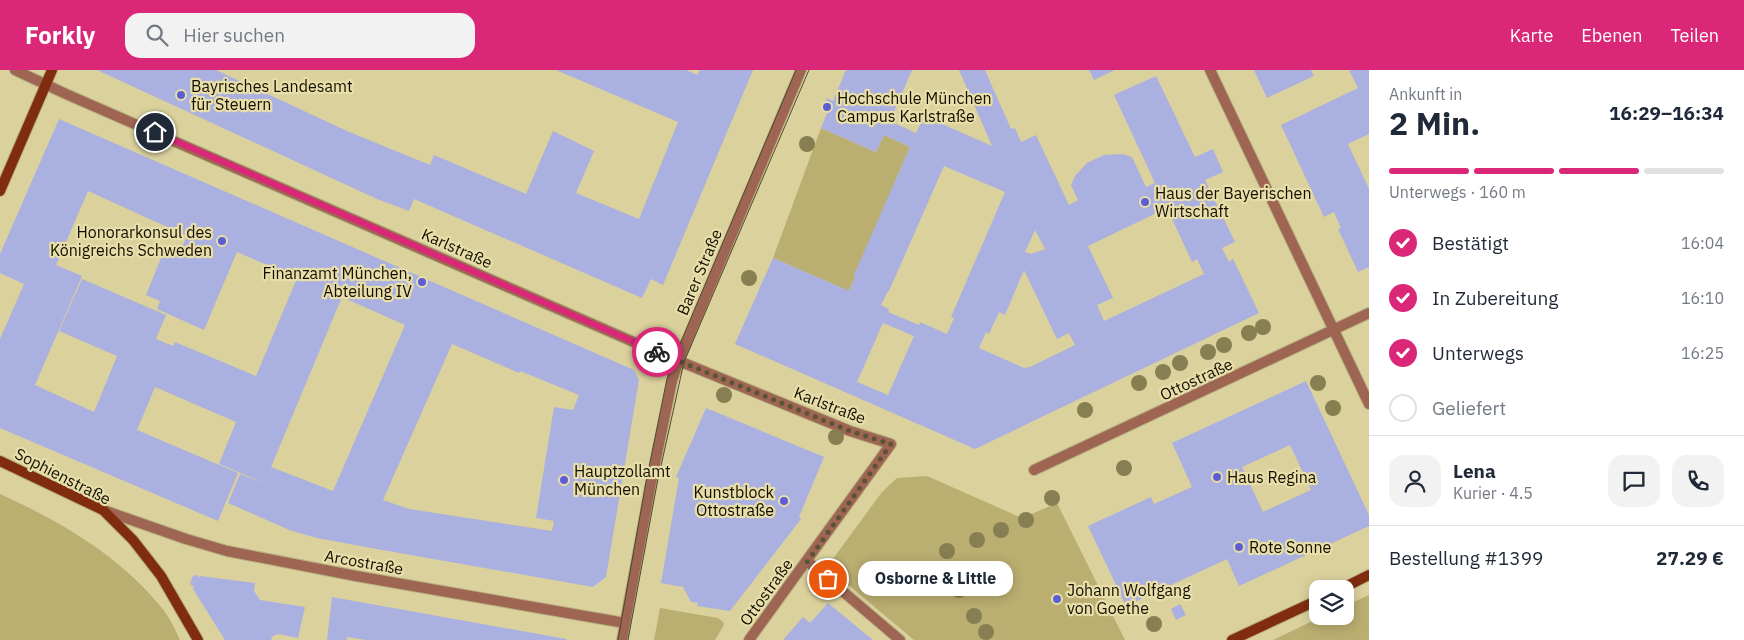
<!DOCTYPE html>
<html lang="de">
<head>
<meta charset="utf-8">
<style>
	:root { --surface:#fff; --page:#f2f2f3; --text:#1f2937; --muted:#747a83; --line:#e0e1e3; --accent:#db2777 }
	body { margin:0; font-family:"IBM Plex Sans",sans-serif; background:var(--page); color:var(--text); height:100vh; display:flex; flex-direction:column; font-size:19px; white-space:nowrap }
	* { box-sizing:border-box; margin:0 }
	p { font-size:16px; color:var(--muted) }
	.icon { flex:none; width:28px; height:28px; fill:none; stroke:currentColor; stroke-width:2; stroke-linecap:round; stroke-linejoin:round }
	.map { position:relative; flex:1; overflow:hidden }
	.drawer { display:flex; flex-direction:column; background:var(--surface); width:375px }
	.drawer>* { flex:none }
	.controls { position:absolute; left:1309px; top:510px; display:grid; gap:10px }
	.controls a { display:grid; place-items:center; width:45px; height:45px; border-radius:10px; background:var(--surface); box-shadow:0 2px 12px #0003; font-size:25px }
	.pin { position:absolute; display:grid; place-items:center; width:42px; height:42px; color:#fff; margin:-21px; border:2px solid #fff; border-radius:50%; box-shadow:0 1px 5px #0007 }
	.courier { position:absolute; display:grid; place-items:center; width:50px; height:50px; margin:-25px; border:4px solid #db2777; border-radius:50%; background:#fff; color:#222; box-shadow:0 1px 6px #0007 }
	.bubble { position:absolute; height:35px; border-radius:15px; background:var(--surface); box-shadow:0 2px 12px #0003; font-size:16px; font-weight:800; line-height:35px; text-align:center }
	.headline em { font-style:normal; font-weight:800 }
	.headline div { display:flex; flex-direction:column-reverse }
	.headline { display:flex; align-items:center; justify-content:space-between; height:85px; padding:0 20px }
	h1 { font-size:32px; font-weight:800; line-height:38px }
	.bar { display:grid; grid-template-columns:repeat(4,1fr); gap:8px 5px; align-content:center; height:60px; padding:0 20px }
	.bar i { height:6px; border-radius:4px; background:var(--line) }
	.bar .on { background:var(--accent) }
	.bar p { grid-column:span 4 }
	.line { display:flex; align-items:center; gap:12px; padding:0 20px; border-top:1px solid var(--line) }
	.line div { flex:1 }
	.round { display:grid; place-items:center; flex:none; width:52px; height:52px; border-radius:15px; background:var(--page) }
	ol { padding:0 20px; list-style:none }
	li { display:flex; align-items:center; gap:15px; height:55px }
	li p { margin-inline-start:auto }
	li .icon { padding:5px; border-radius:50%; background:var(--accent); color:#fff; stroke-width:4 }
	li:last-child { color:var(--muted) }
	li i { width:28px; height:28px; border:2px solid var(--line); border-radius:50% }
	header { display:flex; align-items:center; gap:30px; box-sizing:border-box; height:70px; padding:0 25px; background:var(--accent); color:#fff }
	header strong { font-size:24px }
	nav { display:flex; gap:28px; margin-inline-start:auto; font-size:18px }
	.search { width:350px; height:45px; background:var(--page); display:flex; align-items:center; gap:12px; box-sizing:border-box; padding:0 18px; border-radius:15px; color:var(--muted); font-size:19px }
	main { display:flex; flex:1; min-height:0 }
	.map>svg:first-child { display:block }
	.green { fill:#bbae71 }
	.building { fill:#aab0e0; fill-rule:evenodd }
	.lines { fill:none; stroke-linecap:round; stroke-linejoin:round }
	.street-casing { stroke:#b7ae81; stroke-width:12 }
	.secondary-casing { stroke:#b7ae81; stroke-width:12 }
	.street { stroke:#9e6552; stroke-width:10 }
	.secondary { stroke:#802d0f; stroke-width:10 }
	.tram { stroke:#4f492f; stroke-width:1 }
	.tree { fill:#877e51 }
	.done { stroke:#5a5437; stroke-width:5; stroke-dasharray:0 9 }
	.route { stroke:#db2777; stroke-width:6 }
	.poi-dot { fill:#5d5ed6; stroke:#e8deaa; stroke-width:2 }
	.labels { text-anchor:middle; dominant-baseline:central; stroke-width:4.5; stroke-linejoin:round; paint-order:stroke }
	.poi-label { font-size:16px; fill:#141000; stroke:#e8deaa; text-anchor:start }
	.street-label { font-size:16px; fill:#141000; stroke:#e8deaa }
</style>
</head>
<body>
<header>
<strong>Forkly</strong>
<div class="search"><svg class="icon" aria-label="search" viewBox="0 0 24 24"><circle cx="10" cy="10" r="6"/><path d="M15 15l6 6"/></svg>Hier suchen</div>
<nav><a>Karte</a><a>Ebenen</a><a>Teilen</a></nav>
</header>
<main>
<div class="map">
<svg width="1369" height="570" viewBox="0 0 1369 570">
	<rect width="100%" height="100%" fill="#dbd19d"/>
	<!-- green -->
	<path class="green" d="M 821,58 L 876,82 L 884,65 L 910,77 L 854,207 L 855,207 L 849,221 L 773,188 Z
		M 927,406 L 1022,448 L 1057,433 L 1125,570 L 914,570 L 827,497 L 882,422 L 897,408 Z
		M 0,424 C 58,450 120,486 161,537 C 169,546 175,559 180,570 L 0,570 Z
		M 1369,525 L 1369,570 L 1273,570 L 1323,546 L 1345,546 L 1345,536 Z
		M 660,538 L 718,548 L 723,552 L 724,555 L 715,570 L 654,570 Z"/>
	<!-- building -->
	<path class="building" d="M 97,0 L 216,0 L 347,61 L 430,95 L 434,85 L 526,124 L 553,61 L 594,81 L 576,123 L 639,149 L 678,52 L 556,0 L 686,0 L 697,5 L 700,0 L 753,0 L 663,215 L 651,209 L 642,228 L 414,129 L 409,141 L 377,129 Z
		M 846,0 L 912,0 L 890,51 L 916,63 L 924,46 L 992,76 L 959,0 L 985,0 L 1011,59 L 1015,58 L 1021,72 L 1036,65 L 1069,135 L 1078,130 L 1071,115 L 1075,106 L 1087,93 L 1104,85 L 1123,84 L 1132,87 L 1146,117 L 1155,113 L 1114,25 L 1156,6 L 1195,87 L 1213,79 L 1223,102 L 1205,110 L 1235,172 L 1222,178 L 1229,192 L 1233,189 L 1259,243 L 975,379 L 735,274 L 773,188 L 849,221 L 855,207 L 853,207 L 910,77 L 884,65 L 876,82 L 821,58 L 827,43 L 822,41 L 827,28 L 833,31 ZM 944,96 L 1005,122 L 951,247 L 954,248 L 947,264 L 920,252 L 919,255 L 888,242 L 889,239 L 881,235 L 888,221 L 889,221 ZM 1167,138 L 1192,192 L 1197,189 L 1204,204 L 1104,251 L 1097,235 L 1113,228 L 1088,176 ZM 1035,160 L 1045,179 L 1031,184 L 1025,182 ZM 1024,200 L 1057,269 L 1069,263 L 1075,275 L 1030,297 L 1024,298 L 979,278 L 986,262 L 989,264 L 999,242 L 1005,245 ZM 883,253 L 914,266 L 888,325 L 857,312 Z
		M 1089,0 L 1115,0 L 1094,10 Z
		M 1254,0 L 1311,0 L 1314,6 L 1267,28 Z
		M 1349,0 L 1369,0 L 1369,64 L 1348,74 L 1369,119 L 1369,197 L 1358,202 L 1338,159 L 1341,158 L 1334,142 L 1324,147 L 1281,55 L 1358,18 Z
		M 59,49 L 634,300 L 639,310 L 606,507 L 593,517 L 371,478 L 317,468 L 292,461 L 228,433 L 240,404 L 264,413 L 219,394 L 236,352 L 155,317 L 137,360 L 238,403 L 218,451 L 0,358 L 0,269 L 24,214 L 0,203 L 0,184 ZM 88,121 L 187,166 L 179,184 L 165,178 L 146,225 L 160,231 L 157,239 L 204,260 L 237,182 L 297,208 L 256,306 L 175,272 L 173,276 L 156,269 L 166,245 L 82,209 L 59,261 L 117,286 L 94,342 L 35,315 L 82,206 L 56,195 ZM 342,227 L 405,255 L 333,421 L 271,397 ZM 452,274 L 519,303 L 520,301 L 579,325 L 573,340 L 554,337 L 536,448 L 554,451 L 552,461 L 409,439 L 383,430 Z
		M 1306,311 L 1369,445 L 1369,456 L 1239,516 L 1227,489 L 1126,536 L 1088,456 L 1151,427 L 1154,434 L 1192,417 L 1172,373 ZM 1290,375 L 1311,420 L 1263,442 L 1242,397 Z
		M 706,338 L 824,387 L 799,447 L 801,449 L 730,541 L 697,536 L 698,533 L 691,532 L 683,517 L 661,513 L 679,408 L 676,407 Z
		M 197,505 L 199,508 L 200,506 L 255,513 L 254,521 L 260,530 L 305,537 L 298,568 L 278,564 L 271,567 L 272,570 L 225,570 L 193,519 L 194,517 L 190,514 L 193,506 Z
		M 332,527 L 566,569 L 566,570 L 366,570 L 347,567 L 347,570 L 327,570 Z
		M 828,533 L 873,570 L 783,570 L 803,547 L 810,553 Z
		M 1180,534 L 1186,545 L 1176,550 L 1171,539 Z"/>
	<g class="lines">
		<!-- street casing -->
		<g class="street-casing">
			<path id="street" d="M 15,0 L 66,24 L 652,280 L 850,361 L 891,374 L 749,570
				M 1210,0 L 1369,334
				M 1034,400 L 1369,243
				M 103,440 L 186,469 L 227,481 L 356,506 L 625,553
				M 807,491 L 900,570
				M 622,570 L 651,413 L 672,311 L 679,290 L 801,0"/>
		</g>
		<!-- secondary casing -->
		<g class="secondary-casing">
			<path id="secondary" d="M 0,121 L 52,0
				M 0,391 L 103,440 L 133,470 L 161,506 L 198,570
				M 1341,519 L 1369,505
				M 1232,570 L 1318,530"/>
		</g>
		<!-- street -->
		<use href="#street" class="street"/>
		<!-- secondary -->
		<use href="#secondary" class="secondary"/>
		<!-- tram -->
		<path class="tram" d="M 618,570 L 646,412 L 667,309 L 674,288 L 796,0
			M 628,570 L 657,414 L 684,292 L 809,0"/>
	</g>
	<!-- trees -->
	<g class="tree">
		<circle cx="807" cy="74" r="8"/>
		<circle cx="749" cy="208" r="8"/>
		<circle cx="1263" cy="257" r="8"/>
		<circle cx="1249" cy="263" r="8"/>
		<circle cx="1224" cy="275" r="8"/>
		<circle cx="1208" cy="282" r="8"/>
		<circle cx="1180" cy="293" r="8"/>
		<circle cx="1163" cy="302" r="8"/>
		<circle cx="1139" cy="313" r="8"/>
		<circle cx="1318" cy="313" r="8"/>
		<circle cx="724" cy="325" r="8"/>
		<circle cx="1333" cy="338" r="8"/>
		<circle cx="1085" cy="340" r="8"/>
		<circle cx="836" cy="367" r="8"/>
		<circle cx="1124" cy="398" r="8"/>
		<circle cx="1052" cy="428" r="8"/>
		<circle cx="1026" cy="450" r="8"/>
		<circle cx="1001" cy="460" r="8"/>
		<circle cx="977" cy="470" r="8"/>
		<circle cx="947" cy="481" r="8"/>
		<circle cx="951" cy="500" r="8"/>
		<circle cx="959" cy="520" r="8"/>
		<circle cx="974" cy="546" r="8"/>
		<circle cx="1154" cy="554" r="8"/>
		<circle cx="986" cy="562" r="8"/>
	</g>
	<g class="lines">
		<!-- done -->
		<path class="done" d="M 657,282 L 850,361 L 891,374 L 807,492 L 828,509"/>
		<!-- route -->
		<path class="route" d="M 155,62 L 657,282"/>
	</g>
	<!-- markers -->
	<g class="poi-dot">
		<circle cx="181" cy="25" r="5"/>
		<circle cx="827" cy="37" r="5"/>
		<circle cx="1145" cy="132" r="5"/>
		<circle cx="222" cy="171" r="5"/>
		<circle cx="422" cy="212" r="5"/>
		<circle cx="1217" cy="407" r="5"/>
		<circle cx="564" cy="410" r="5"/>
		<circle cx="784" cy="431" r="5"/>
		<circle cx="1239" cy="477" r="5"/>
		<circle cx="1057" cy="529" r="5"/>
	</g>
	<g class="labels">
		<!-- poi labels -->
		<g class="poi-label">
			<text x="191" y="16">Bayrisches Landesamt<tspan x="191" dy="18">für Steuern</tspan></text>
			<text x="837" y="28">Hochschule München<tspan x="837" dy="18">Campus Karlstraße</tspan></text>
			<text x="1155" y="123">Haus der Bayerischen<tspan x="1155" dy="18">Wirtschaft</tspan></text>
			<text x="212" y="162" text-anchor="end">Honorarkonsul des<tspan x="212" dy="18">Königreichs Schweden</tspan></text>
			<text x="412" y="203" text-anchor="end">Finanzamt München,<tspan x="412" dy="18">Abteilung IV</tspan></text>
			<text x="574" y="401">Hauptzollamt<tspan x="574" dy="18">München</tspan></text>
			<text x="1227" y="407">Haus Regina</text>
			<text x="774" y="422" text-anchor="end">Kunstblock<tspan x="774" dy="18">Ottostraße</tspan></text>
			<text x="1249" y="477">Rote Sonne</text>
			<text x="1067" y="520">Johann Wolfgang<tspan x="1067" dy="18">von Goethe</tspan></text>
		</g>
		<!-- street labels -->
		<g class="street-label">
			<text transform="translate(457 178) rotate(24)">Karlstraße</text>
			<text transform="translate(699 202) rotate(-67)">Barer Straße</text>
			<text transform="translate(1196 309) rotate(-25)">Ottostraße</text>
			<text transform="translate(830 335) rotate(21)">Karlstraße</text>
			<text transform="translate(63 406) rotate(27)">Sophienstraße</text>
			<text transform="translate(364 492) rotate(10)">Arcostraße</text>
			<text transform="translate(766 522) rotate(-54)">Ottostraße</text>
		</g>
	</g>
</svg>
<div class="controls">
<a><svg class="icon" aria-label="layers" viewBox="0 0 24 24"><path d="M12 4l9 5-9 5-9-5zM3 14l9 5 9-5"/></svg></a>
</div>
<div class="pin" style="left:828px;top:509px;background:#ea580c"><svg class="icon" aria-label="bag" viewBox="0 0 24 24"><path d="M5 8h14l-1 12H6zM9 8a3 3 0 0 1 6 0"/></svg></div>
<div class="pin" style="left:155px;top:62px;background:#1f2937"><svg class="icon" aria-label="home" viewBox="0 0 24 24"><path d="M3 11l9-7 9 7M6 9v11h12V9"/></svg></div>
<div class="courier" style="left:657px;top:282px"><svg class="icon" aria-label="bike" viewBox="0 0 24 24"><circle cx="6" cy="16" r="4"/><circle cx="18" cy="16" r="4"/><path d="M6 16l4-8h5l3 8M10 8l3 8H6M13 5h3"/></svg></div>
<div class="bubble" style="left:858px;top:491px;width:155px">Osborne &amp; Little</div>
</div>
<section class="drawer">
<div class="headline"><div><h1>2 Min.</h1><p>Ankunft in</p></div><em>16:29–16:34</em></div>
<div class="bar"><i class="on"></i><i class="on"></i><i class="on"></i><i></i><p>Unterwegs · 160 m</p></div>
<ol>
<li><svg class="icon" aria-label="check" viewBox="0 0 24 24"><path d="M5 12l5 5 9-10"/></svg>Bestätigt<p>16:04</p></li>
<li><svg class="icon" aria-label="check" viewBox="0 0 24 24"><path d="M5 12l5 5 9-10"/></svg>In Zubereitung<p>16:10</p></li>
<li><svg class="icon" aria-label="check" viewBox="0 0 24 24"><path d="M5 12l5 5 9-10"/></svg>Unterwegs<p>16:25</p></li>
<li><i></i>Geliefert</li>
</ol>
<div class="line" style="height:90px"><a class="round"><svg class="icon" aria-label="person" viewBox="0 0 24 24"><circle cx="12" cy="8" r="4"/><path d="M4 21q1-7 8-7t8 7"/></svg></a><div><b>Lena</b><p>Kurier · 4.5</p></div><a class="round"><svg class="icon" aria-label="chat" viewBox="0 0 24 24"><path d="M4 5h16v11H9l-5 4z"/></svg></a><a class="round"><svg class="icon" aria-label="phone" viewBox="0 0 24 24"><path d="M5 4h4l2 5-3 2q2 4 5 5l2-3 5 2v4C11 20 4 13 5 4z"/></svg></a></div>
<div class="line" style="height:65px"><div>Bestellung #1399</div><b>27.29 €</b></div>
</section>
</main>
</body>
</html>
